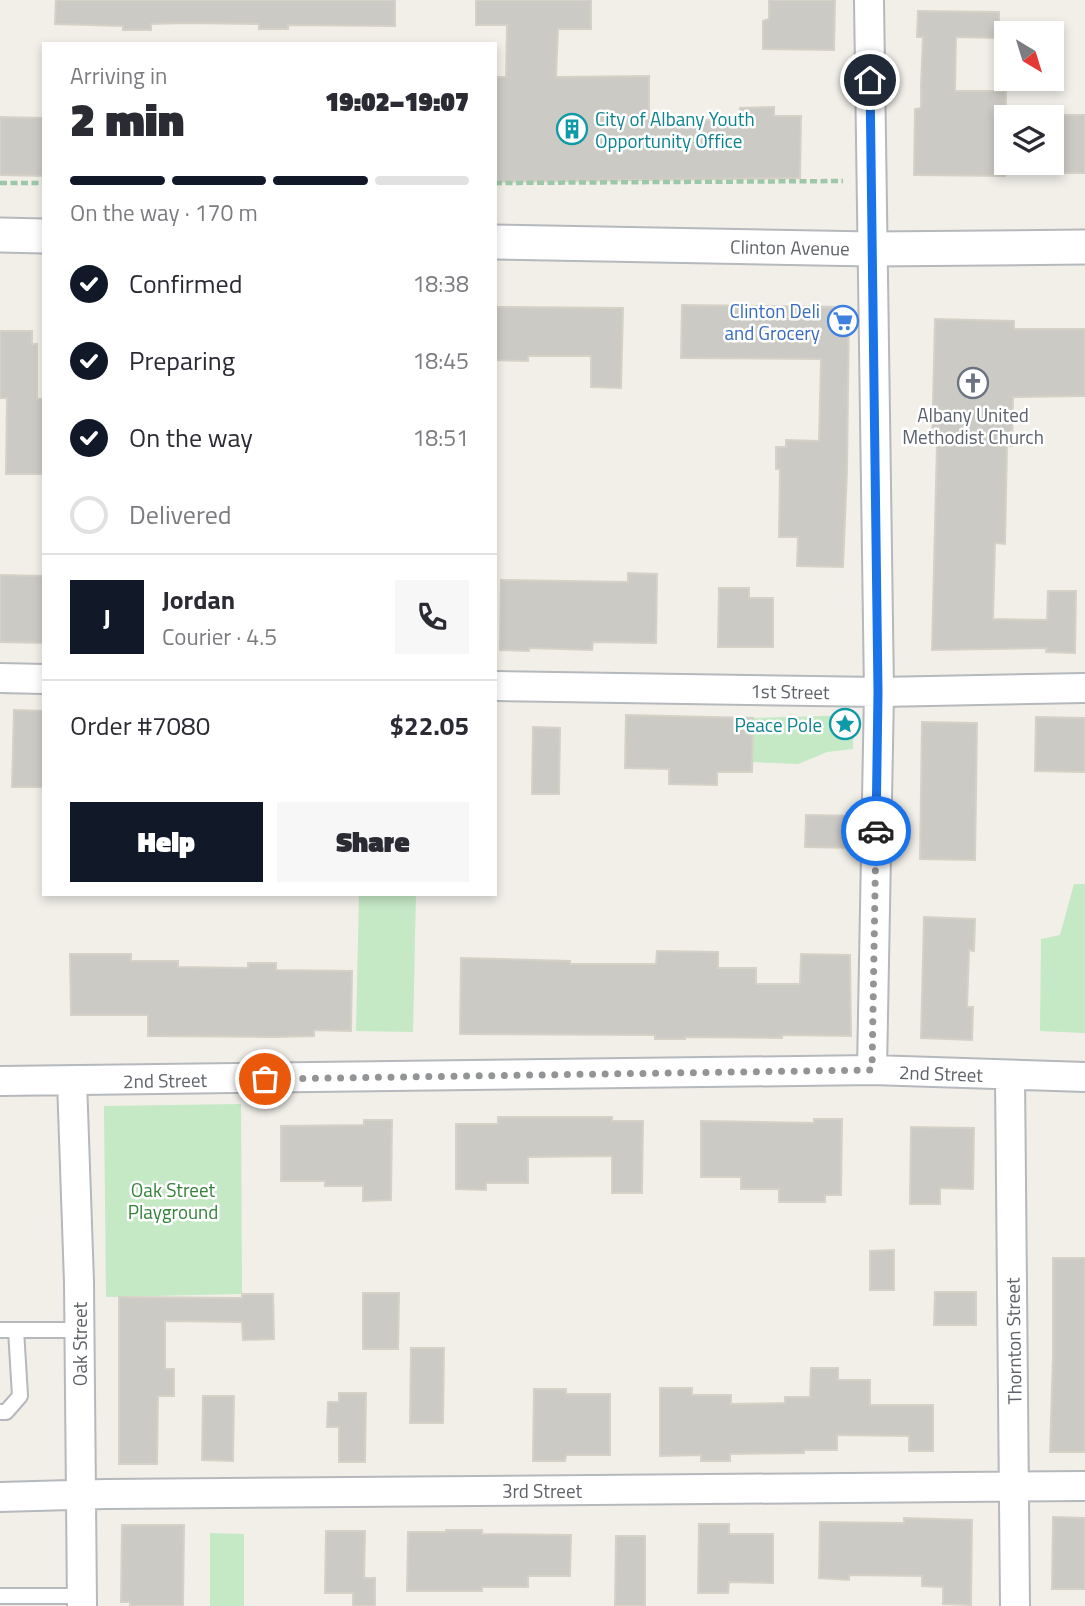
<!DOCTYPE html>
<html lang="en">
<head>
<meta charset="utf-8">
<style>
	:root { --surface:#fff; --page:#f7f7f7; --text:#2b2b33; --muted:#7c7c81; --line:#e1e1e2; --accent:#111827 }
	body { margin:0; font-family:"Titillium Web",sans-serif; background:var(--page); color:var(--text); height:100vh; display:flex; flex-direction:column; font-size:26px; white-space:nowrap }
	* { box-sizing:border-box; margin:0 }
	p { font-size:23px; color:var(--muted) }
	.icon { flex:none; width:38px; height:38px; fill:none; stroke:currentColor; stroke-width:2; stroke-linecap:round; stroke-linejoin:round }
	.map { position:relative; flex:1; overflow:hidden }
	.side { position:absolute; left:42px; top:42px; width:455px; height:854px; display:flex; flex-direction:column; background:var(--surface); border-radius:0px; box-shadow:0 4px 10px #0003 }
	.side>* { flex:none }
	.needle { width:46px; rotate:142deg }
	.fabs { position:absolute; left:994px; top:21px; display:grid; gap:14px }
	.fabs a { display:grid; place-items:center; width:70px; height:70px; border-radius:0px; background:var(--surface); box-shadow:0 4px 10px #0003; font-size:35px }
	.pin { position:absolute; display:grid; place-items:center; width:60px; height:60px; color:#fff; margin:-30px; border:4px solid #fff; border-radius:50%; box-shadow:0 2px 7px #0007 }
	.courier { position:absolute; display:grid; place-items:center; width:70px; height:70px; margin:-35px; border:5px solid #1a73e8; border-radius:50%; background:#fff; color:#222; box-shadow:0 2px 9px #0007 }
	.headline em { font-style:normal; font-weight:800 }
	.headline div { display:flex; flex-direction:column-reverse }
	.headline { display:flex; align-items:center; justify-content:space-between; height:119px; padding:0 28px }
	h1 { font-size:46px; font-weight:800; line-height:52px }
	.bar { display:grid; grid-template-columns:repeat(4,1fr); gap:10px 7px; align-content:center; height:84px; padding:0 28px }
	.bar i { height:9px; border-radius:5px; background:var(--line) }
	.bar .on { background:var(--accent) }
	.bar p { grid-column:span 4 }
	.line { display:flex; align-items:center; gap:18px; padding:0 28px; border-top:2px solid var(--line) }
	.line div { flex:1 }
	.round { display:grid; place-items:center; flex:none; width:74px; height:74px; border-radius:0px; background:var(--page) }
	ol { padding:0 28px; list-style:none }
	li { display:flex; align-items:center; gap:21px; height:77px }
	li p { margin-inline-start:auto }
	li .icon { padding:7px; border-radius:50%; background:var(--accent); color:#fff; stroke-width:4 }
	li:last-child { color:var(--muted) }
	li i { width:38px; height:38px; border:4px solid var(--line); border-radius:50% }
	.button { display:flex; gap:14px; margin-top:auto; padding:14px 28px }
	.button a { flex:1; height:80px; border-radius:0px; background:var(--accent); color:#fff; font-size:28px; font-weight:800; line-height:80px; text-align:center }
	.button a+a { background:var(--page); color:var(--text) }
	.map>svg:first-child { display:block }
	.green { fill:#c5e8c5 }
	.building { fill:#cccac5; stroke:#d6d1c6; stroke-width:2 }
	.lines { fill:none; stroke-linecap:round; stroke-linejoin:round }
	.service-casing { stroke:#b5b8bc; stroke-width:18 }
	.minor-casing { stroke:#b5b8bc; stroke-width:32 }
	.tertiary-casing { stroke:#b5b8bc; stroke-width:37 }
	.path { stroke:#9cc7a9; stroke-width:4.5; stroke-dasharray:7 3.5; stroke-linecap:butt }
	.service { stroke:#fff; stroke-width:14 }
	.minor { stroke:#fff; stroke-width:28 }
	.tertiary { stroke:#fff; stroke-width:33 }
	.done { stroke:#929495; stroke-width:7; stroke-dasharray:0 12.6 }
	.route { stroke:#1a73e8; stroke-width:9 }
	.labels { text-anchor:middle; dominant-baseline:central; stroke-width:5; stroke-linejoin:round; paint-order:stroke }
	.culture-label { font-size:19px; fill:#0d838f; stroke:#fff; text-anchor:start }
	.street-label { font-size:19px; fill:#5f6368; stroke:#fff }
	.shop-label { font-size:19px; fill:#366cbe; stroke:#fff; text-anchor:end }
	.worship-label { font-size:19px; fill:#5b616d; stroke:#fff }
	.park-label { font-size:19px; fill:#348238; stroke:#fff }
</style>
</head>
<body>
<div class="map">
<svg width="1085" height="1606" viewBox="0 0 1085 1606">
	<rect width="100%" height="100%" fill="#f1efe8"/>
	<!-- green -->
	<path class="green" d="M 854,715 L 853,749 L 827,752 L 798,764 L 752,762 L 753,718 Z
		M 1074,884 L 1085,884 L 1085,1033 L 1040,1031 L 1041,939 L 1060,935 Z
		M 359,894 L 416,894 L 413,1032 L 356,1031 Z
		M 241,1104 L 242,1294 L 106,1297 L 104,1106 Z
		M 210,1533 L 244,1534 L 244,1606 L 210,1606 Z"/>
	<!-- building -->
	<path class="building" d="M 56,0 L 395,0 L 395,26 L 288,25 L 288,29 L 259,29 L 259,24 L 186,23 L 151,24 L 151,30 L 123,30 L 123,26 L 55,24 Z
		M 476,0 L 591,0 L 591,29 L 558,29 L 556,77 L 649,76 L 649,120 L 740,120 L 740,108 L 774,107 L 774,116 L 801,116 L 800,178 L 495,182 L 495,77 L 506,77 L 507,25 L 476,25 Z
		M 769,0 L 835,0 L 834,50 L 763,49 L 763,21 L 769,19 Z
		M 918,11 L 999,12 L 999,38 L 956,37 L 955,91 L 1006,91 L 1005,176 L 914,175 L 915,109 L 921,108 L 921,86 L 923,37 L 917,37 Z
		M 1056,115 L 1085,115 L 1085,173 L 1052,173 L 1052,123 L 1056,123 Z
		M 0,117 L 44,118 L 44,176 L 0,175 Z
		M 682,305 L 849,307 L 847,470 L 843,567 L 797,566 L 798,537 L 779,537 L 780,469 L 776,469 L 776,447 L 786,447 L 786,440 L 819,441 L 821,359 L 681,358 Z
		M 495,307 L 623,308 L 621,388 L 591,387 L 591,356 L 528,356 L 528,361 L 495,360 Z
		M 935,319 L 1014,321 L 1014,329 L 1085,329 L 1085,396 L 1013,397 L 1012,446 L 1007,445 L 1005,544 L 995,543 L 993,619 L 1047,620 L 1048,591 L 1076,591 L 1075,653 L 1046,652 L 1047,648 L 932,650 L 937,444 L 932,444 Z
		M 0,331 L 32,331 L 32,344 L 37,344 L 37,399 L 44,399 L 44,474 L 6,474 L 7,398 L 0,398 Z
		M 628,573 L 657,574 L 656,643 L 593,642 L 592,650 L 529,648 L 529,651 L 500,650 L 501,580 L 628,582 Z
		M 0,575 L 44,576 L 44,643 L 0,642 Z
		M 719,588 L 749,588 L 749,598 L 773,598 L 773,647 L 718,647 Z
		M 14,710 L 44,711 L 43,787 L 12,787 Z
		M 626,715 L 753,718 L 752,772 L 717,772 L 717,785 L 669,784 L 669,769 L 625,768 Z
		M 1036,717 L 1085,718 L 1085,772 L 1035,771 Z
		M 922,722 L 977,723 L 975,860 L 920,859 Z
		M 533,727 L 560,728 L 559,794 L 532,794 Z
		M 806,815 L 858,816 L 857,848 L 805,847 Z
		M 924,917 L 975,919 L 974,951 L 969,950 L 967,1007 L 973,1007 L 972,1040 L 921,1038 Z
		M 657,951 L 718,952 L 718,968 L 756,968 L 756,984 L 800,984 L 801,954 L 850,955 L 851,1036 L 782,1035 L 782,1038 L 685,1037 L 685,1039 L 655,1039 L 655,1035 L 460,1034 L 461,958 L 570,961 L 570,964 L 656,964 Z
		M 70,954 L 131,954 L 131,961 L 178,961 L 178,967 L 248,968 L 248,963 L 276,963 L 276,970 L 352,971 L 351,1031 L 314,1030 L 314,1036 L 274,1037 L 148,1036 L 148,1015 L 71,1015 Z
		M 498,1117 L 612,1117 L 612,1121 L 643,1121 L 642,1193 L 612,1193 L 612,1156 L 528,1157 L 528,1183 L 486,1183 L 486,1190 L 456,1189 L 456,1124 L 498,1124 Z
		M 814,1119 L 842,1119 L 841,1195 L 825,1195 L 825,1202 L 779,1202 L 779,1189 L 741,1189 L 741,1177 L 701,1177 L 701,1121 L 814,1123 Z
		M 364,1120 L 392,1120 L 391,1200 L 363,1201 L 363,1186 L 325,1186 L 325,1181 L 281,1181 L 281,1126 L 364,1125 Z
		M 911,1127 L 974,1128 L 973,1189 L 940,1188 L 940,1204 L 910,1204 Z
		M 894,1250 L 894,1290 L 870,1290 L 870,1251 Z
		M 1053,1258 L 1085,1258 L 1085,1452 L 1050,1452 L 1053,1356 Z
		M 935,1292 L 976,1292 L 976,1325 L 934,1325 Z
		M 363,1293 L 399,1293 L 398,1349 L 363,1349 Z
		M 242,1294 L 273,1294 L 274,1339 L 243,1340 L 242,1322 L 165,1321 L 165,1369 L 174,1369 L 174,1396 L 158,1396 L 157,1464 L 119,1464 L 119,1297 L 242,1298 Z
		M 411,1348 L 444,1348 L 443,1423 L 410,1423 Z
		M 811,1368 L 838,1368 L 838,1380 L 870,1380 L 870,1405 L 933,1405 L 933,1451 L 909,1451 L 909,1436 L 837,1435 L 837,1450 L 804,1450 L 804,1453 L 730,1454 L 730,1461 L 701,1461 L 701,1455 L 660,1456 L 660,1388 L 692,1388 L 692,1395 L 731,1395 L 731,1404 L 785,1403 L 785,1397 L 810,1397 Z
		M 534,1389 L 566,1389 L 566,1394 L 610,1394 L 610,1455 L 566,1455 L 565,1461 L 533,1461 Z
		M 339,1393 L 366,1393 L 365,1462 L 339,1462 L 339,1427 L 327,1427 L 328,1402 L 339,1402 Z
		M 203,1396 L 234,1396 L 233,1461 L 202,1460 Z
		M 1053,1517 L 1085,1518 L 1085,1589 L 1052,1589 Z
		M 904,1518 L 972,1520 L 971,1605 L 943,1604 L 943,1587 L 922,1586 L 922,1576 L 849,1575 L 849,1580 L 819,1578 L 820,1522 L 904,1523 Z
		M 699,1524 L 729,1524 L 729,1534 L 773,1534 L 773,1583 L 729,1582 L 728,1593 L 698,1593 Z
		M 122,1525 L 184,1525 L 183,1606 L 130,1606 L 130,1602 L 121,1602 Z
		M 446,1530 L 482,1530 L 482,1534 L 571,1535 L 570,1576 L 528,1576 L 528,1587 L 482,1587 L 482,1591 L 407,1591 L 408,1532 L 446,1532 Z
		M 326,1531 L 365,1531 L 364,1578 L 375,1578 L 375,1606 L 353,1606 L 353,1593 L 325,1593 Z
		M 616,1536 L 645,1536 L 645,1606 L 615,1606 Z"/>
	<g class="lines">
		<!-- service casing -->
		<g class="service-casing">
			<path id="service" d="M 0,1330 L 79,1330
				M 0,1412 L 6,1412 L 20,1396 L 16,1330
				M 0,1596 L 82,1596"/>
		</g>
		<!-- minor casing -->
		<g class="minor-casing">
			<path id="minor" d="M 869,0 L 879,692 L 872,1070
				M 0,678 L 44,679
				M 495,686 L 879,692 L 1085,688
				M 1010,1076 L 1015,1606
				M 0,1081 L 872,1070 L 1085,1077
				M 72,1081 L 79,1282 L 82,1606
				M 0,1497 L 106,1494 L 1085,1486"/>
		</g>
		<!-- tertiary casing -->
		<g class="tertiary-casing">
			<path id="tertiary" d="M 0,235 L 44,236
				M 495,242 L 872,249 L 1085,247"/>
		</g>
		<!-- path -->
		<path class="path" d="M 0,183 L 44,183
			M 495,183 L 843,181"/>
		<!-- service -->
		<use href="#service" class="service"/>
		<!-- minor -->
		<use href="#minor" class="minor"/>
		<!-- tertiary -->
		<use href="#tertiary" class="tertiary"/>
	</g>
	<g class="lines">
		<!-- done -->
		<path class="done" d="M 265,1079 L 872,1070 L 876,831"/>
		<!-- route -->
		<path class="route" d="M 870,80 L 878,692 L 876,831"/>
	</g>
	<!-- icons -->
	<defs>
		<g id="building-ring" transform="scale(1.575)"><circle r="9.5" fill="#fff" stroke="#0f9aa8" stroke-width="1.5"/><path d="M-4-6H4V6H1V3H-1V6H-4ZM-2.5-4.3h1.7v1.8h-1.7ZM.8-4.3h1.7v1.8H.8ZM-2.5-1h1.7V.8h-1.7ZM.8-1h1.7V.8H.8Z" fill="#0f9aa8"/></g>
		<g id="supermarket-ring" transform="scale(1.575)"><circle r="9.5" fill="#fff" stroke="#3f7fe0" stroke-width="1.5"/><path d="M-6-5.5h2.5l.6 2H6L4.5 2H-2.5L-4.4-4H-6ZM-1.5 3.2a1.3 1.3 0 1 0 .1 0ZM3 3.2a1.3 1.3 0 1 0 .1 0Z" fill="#3f7fe0"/></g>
		<g id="church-ring" transform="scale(1.575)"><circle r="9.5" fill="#fff" stroke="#6b7280" stroke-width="1.5"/><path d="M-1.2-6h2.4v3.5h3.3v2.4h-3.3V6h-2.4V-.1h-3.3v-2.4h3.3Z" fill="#6b7280"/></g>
		<g id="sight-ring" transform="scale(1.575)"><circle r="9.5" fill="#fff" stroke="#0f9aa8" stroke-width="1.5"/><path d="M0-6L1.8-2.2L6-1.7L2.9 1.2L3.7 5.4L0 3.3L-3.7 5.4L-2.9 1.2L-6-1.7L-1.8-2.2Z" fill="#0f9aa8"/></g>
	</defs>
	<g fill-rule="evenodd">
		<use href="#building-ring" x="572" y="129"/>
		<use href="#supermarket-ring" x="843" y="321"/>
		<use href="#church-ring" x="973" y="383"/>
		<use href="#sight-ring" x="845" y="724"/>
	</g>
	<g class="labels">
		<!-- culture labels -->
		<g class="culture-label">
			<text x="595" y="118">City of Albany Youth<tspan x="595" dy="22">Opportunity Office</tspan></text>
			<text x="822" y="724" text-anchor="end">Peace Pole</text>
		</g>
		<!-- street labels -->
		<g class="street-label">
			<text transform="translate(790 247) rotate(1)">Clinton Avenue</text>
			<text transform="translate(790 691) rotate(1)">1st Street</text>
			<text transform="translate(941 1073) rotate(2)">2nd Street</text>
			<text transform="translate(165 1080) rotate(-1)">2nd Street</text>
			<text transform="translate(1013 1341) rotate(-91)">Thornton Street</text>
			<text transform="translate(79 1344) rotate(-90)">Oak Street</text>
			<text x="542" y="1490">3rd Street</text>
		</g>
		<!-- shop labels -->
		<g class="shop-label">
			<text x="820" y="310">Clinton Deli<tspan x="820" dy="22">and Grocery</tspan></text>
		</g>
		<!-- worship labels -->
		<g class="worship-label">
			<text x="973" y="414">Albany United<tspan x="973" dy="22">Methodist Church</tspan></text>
		</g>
		<!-- park labels -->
		<g class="park-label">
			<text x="173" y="1189">Oak Street<tspan x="173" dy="22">Playground</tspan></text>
		</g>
	</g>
</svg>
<div class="fabs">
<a><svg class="needle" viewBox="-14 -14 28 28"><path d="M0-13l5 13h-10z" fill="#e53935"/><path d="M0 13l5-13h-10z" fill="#7c7c81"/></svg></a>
<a><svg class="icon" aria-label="layers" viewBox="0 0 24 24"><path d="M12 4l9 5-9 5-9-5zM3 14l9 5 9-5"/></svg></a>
</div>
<div class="pin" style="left:265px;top:1079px;background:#ea580c"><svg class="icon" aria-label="bag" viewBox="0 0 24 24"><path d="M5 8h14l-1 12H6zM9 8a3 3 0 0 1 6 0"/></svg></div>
<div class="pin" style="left:870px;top:80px;background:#1f2937"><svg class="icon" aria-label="home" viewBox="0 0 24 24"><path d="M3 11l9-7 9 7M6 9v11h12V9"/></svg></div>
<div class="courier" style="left:876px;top:831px"><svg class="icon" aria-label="car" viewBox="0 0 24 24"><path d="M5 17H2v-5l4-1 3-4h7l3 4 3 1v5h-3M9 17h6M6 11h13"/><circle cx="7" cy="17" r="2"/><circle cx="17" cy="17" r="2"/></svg></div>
<section class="side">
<div class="headline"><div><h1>2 min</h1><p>Arriving in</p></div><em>19:02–19:07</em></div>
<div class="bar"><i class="on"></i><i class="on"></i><i class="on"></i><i></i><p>On the way · 170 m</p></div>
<ol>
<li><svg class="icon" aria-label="check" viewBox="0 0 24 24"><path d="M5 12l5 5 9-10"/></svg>Confirmed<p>18:38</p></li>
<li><svg class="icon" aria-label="check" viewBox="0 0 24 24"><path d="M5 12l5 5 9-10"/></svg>Preparing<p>18:45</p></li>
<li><svg class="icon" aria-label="check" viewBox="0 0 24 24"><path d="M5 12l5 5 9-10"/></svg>On the way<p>18:51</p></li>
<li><i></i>Delivered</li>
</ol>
<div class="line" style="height:126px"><b class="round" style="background:var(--accent);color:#fff">J</b><div><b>Jordan</b><p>Courier · 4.5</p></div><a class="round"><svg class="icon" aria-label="phone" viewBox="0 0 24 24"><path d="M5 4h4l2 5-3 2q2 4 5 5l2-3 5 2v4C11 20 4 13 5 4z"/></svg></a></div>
<div class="line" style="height:91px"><div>Order #7080</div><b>$22.05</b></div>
<div class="button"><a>Help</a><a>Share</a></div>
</section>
</div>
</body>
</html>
